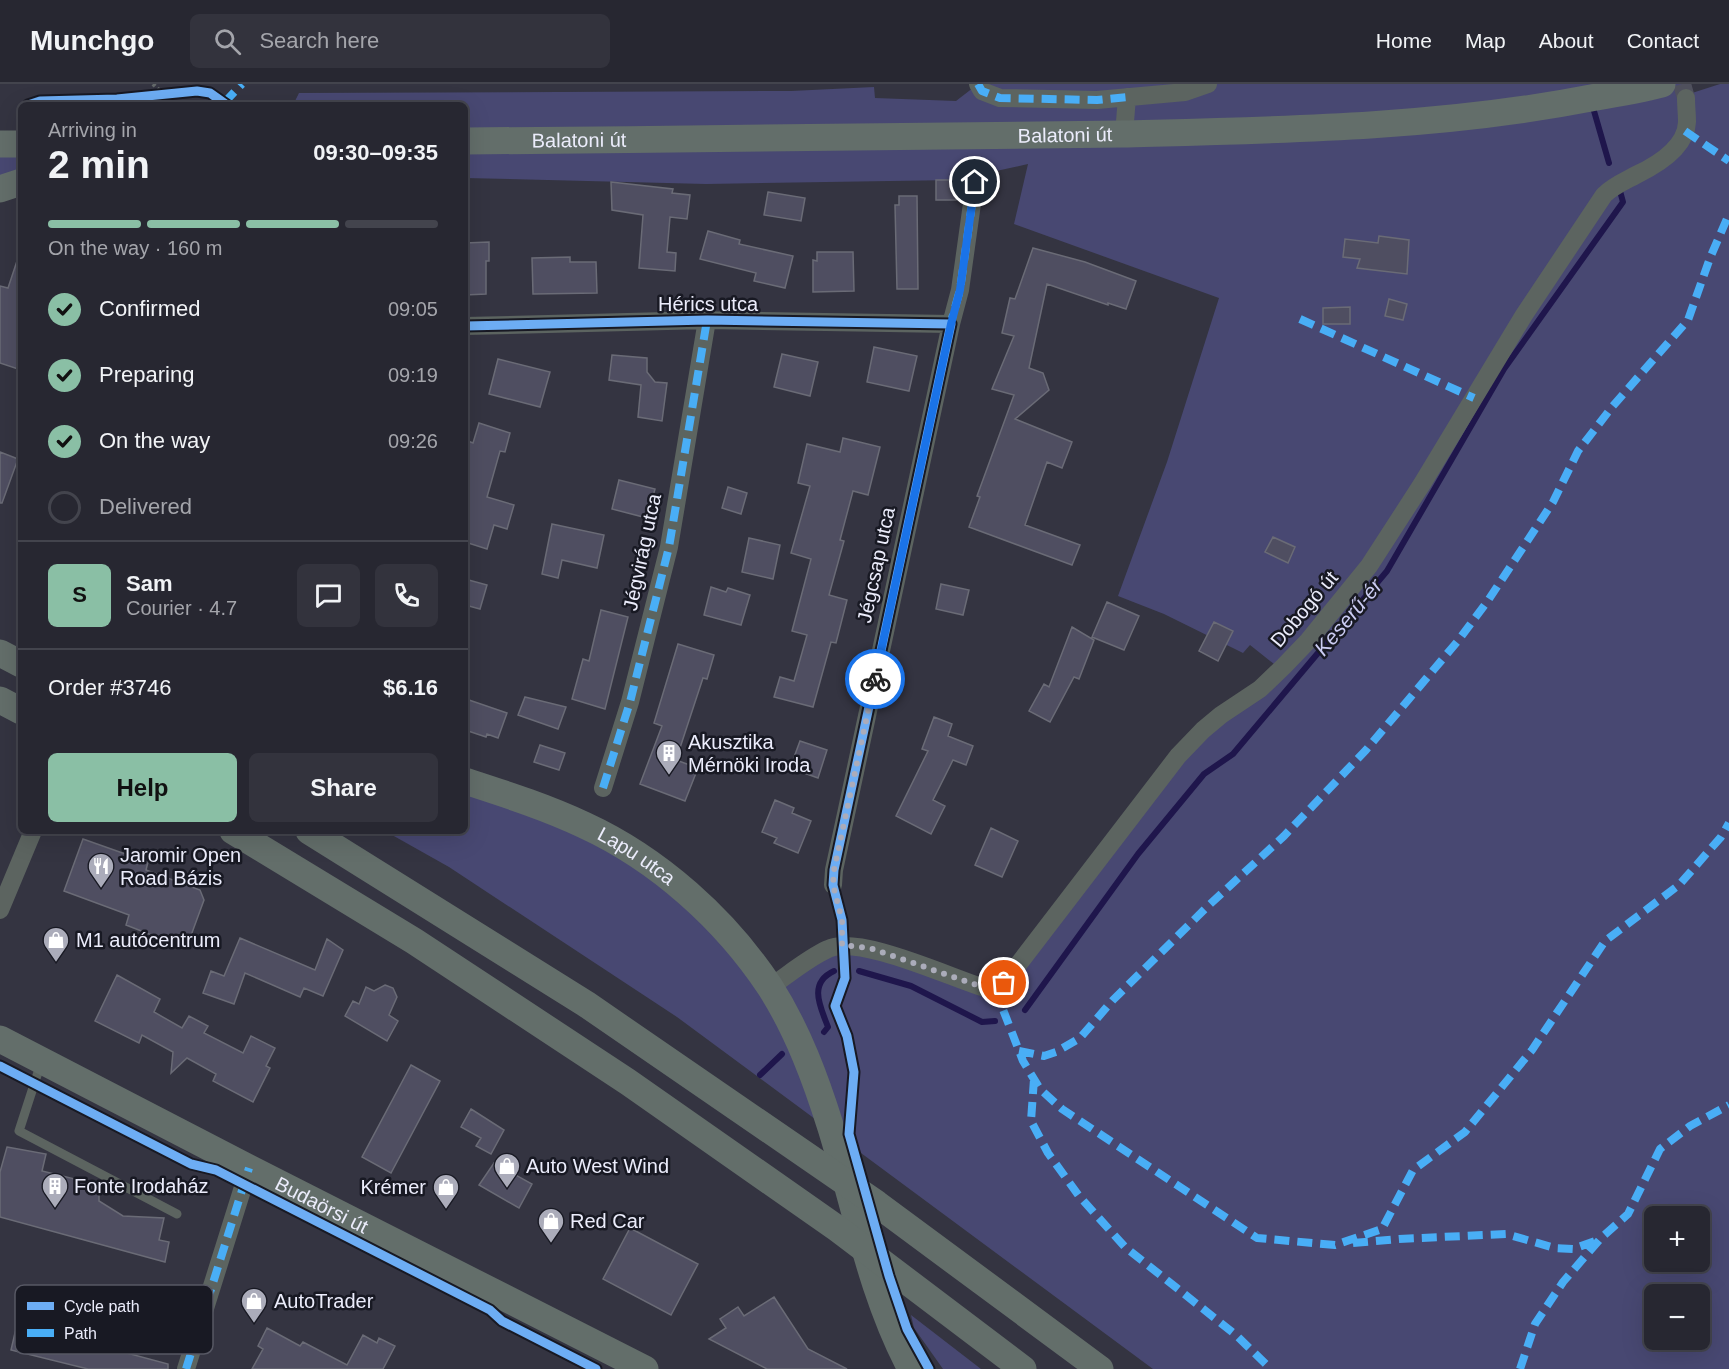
<!DOCTYPE html>
<html lang="en">
<head>
<meta charset="utf-8">
<style>
	:root { --surface:#272731; --page:#33333d; --text:#f1f3f6; --muted:#a4a5ab; --line:#43444d; --accent:#8abfa5 }
	body { margin:0; font-family:Arial,sans-serif; background:var(--page); color:var(--text); height:100vh; display:flex; flex-direction:column; font-size:22px; white-space:nowrap }
	* { box-sizing:border-box; margin:0 }
	p { font-size:20px; color:var(--muted) }
	.icon { flex:none; width:33px; height:33px; fill:none; stroke:currentColor; stroke-width:2; stroke-linecap:round; stroke-linejoin:round }
	.map { position:relative; flex:1; overflow:hidden }
	.sheet { position:absolute; left:18px; top:18px; width:450px; height:732px; display:flex; flex-direction:column; background:var(--surface); border-radius:9px; box-shadow:0 6px 24px #0002,0 0 0 2px var(--line) }
	.sheet>* { flex:none }
	.fabs { position:absolute; left:1644px; top:1122px; display:grid; gap:12px }
	.fabs a { display:grid; place-items:center; width:66px; height:66px; border-radius:9px; background:var(--surface); box-shadow:0 6px 24px #0002,0 0 0 2px var(--line); font-size:30px }
	.pin { position:absolute; display:grid; place-items:center; width:51px; height:51px; color:#fff; margin:-26px; border:3px solid #fff; border-radius:50%; box-shadow:0 2px 6px #0007 }
	.courier { position:absolute; display:grid; place-items:center; width:60px; height:60px; margin:-30px; border:4px solid #1a73e8; border-radius:50%; background:#fff; color:#222; box-shadow:0 2px 8px #0007 }
	.overview em { font-style:normal; font-weight:700 }
	.overview div { display:flex; flex-direction:column-reverse }
	.overview { display:flex; align-items:center; justify-content:space-between; height:102px; padding:0 30px }
	h1 { font-size:39px; font-weight:700; line-height:45px }
	.bar { display:grid; grid-template-columns:repeat(4,1fr); gap:9px 6px; align-content:center; height:72px; padding:0 30px }
	.bar i { height:8px; border-radius:4px; background:var(--line) }
	.bar .selected { background:var(--accent) }
	.bar p { grid-column:span 4 }
	.line { display:flex; align-items:center; gap:15px; padding:0 30px; border-top:2px solid var(--line) }
	.line div { flex:1 }
	.round { display:grid; place-items:center; flex:none; width:63px; height:63px; border-radius:9px; background:var(--page) }
	ol { padding:0 30px; list-style:none }
	li { display:flex; align-items:center; gap:18px; height:66px }
	li p { margin-inline-start:auto }
	li .icon { padding:6px; border-radius:50%; background:var(--accent); color:#111; stroke-width:4 }
	li:last-child { color:var(--muted) }
	li i { width:33px; height:33px; border:3px solid var(--line); border-radius:50% }
	.cta { display:flex; gap:12px; margin-top:auto; padding:12px 30px }
	.cta a { flex:1; height:69px; border-radius:9px; background:var(--accent); color:#111; font-size:24px; font-weight:700; line-height:69px; text-align:center }
	.cta a+a { background:var(--page); color:var(--text) }
	header { display:flex; align-items:center; gap:36px; box-sizing:border-box; height:84px; padding:0 30px; background:var(--surface); border-bottom:2px solid var(--line) }
	header strong { font-size:28px }
	nav { display:flex; gap:33px; margin-inline-start:auto; font-size:21px }
	.search { width:420px; height:54px; background:var(--page); display:flex; align-items:center; gap:15px; box-sizing:border-box; padding:0 21px; border-radius:9px; color:var(--muted); font-size:22px }
	.map>svg:first-child { display:block }
	.green { fill:#484872; fill-rule:evenodd }
	.lines { fill:none; stroke-linecap:round; stroke-linejoin:round }
	.stream { stroke:#1f164c; stroke-width:6 }
	.building { fill:#4f4e61; stroke:#6a6b76; stroke-width:1.5 }
	.street-tunnel { stroke:#4f505d; stroke-width:18; stroke-dasharray:18 9; stroke-linecap:butt }
	.path { stroke:#636869; stroke-width:4; stroke-dasharray:3 3; stroke-linecap:butt }
	.lane { stroke:#5c6460; stroke-width:9 }
	.street { stroke:#5c6460; stroke-width:18 }
	.primary { stroke:#636e6a; stroke-width:27 }
	.quiet { stroke:#49aef6; stroke-width:8; stroke-dasharray:15 8; stroke-linecap:butt }
	.cycleway-casing { stroke:#181923; stroke-width:13 }
	.cycleway { stroke:#6dadf4; stroke-width:9 }
	.done { stroke:#abacba; stroke-width:6; stroke-dasharray:0 10.8 }
	.route { stroke:#1a73e8; stroke-width:8 }
	.labels { text-anchor:middle; dominant-baseline:central; stroke-width:5; stroke-linejoin:round; paint-order:stroke }
	.street-label { font-size:20px; fill:#ebecfb; stroke:#181923 }
	.poi-label { font-size:20px; fill:#ebecfb; stroke:#181923; text-anchor:start }
	.water-label { font-size:21px; font-style:italic; fill:#cbccf2; stroke:#181923 }
	.key { fill:#181923; stroke:#575864; stroke-width:1.5 }
	.key-label { font-size:16px; fill:#ebecfb }
</style>
</head>
<body>
<header>
<strong>Munchgo</strong>
<div class="search"><svg class="icon" aria-label="search" viewBox="0 0 24 24"><circle cx="10" cy="10" r="6"/><path d="M15 15l6 6"/></svg>Search here</div>
<nav><a>Home</a><a>Map</a><a>About</a><a>Contact</a></nav>
</header>
<div class="map">
<svg width="1729" height="1285" viewBox="0 0 1729 1285">
	<rect width="100%" height="100%" fill="#343441"/>
	<!-- green -->
	<path class="green" d="M 978,0 L 1691,0 L 1692,9 L 1720,0 L 1729,0 L 1729,1285 L 1153,1285 L 677,933 L 449,783 L 385,747 L 465,747 L 465,697 L 634,768 L 770,903 L 842,861 L 988,905 L 1194,661 L 1274,580 L 1250,561 L 1243,569 L 1164,530 L 1118,512 L 1167,378 L 1219,214 L 1014,140 L 1028,80 L 955,96 L 706,100 L 465,94 L 465,21 L 293,21 L 299,9 L 791,7 L 874,3 L 875,14 L 956,17 ZM 1654,1132 L 1700,1132 L 1700,1178 L 1654,1178 ZM 1654,1210 L 1700,1210 L 1700,1256 L 1654,1256 Z
		M 21,69 L 21,89 L 0,92 L 0,70 Z
		M 911,1231 L 981,1285 L 943,1285 L 914,1244 Z"/>
	<g class="lines">
		<!-- stream -->
		<path class="stream" d="M 1594,27 L 1609,79
			M 859,887 L 911,902 L 982,938 L 995,937
			M 1025,926 L 1138,770 L 1204,690 L 1233,670 L 1387,487 L 1504,285 L 1623,118 L 1620,107
			M 824,948 L 828,943 C 820,922 808,899 834,887
			M 760,991 L 782,970"/>
	</g>
	<!-- building -->
	<path class="building" d="M 936,96 L 955,96 L 956,116 L 936,116 Z
		M 611,98 L 673,105 L 672,109 L 690,111 L 687,135 L 670,133 L 667,168 L 676,169 L 675,187 L 639,184 L 643,131 L 612,126 Z
		M 768,108 L 805,114 L 801,137 L 764,131 Z
		M 899,112 L 917,112 L 918,205 L 897,205 L 895,121 L 899,121 Z
		M 708,147 L 740,156 L 739,160 L 793,172 L 785,204 L 754,197 L 756,189 L 700,175 Z
		M 1379,152 L 1409,156 L 1407,190 L 1357,184 L 1360,175 L 1343,173 L 1345,155 L 1378,159 Z
		M 489,158 L 489,177 L 486,177 L 486,210 L 465,211 L 465,159 Z
		M 1033,164 L 1085,178 L 1136,197 L 1126,225 L 1108,219 L 1108,221 L 1047,200 L 1029,284 L 1043,289 L 1049,306 L 1015,335 L 1072,358 L 1062,384 L 1047,378 L 1025,441 L 1080,461 L 1072,481 L 969,443 L 980,413 L 977,412 L 1014,311 L 992,305 L 1014,252 L 1002,249 L 1010,214 L 1015,215 Z
		M 817,168 L 853,168 L 854,207 L 813,208 L 813,176 L 817,177 Z
		M 570,173 L 570,178 L 596,178 L 597,209 L 533,210 L 532,174 Z
		M 18,174 L 21,175 L 21,286 L 0,279 L 0,202 L 8,204 Z
		M 1389,215 L 1407,220 L 1403,236 L 1385,232 Z
		M 1350,223 L 1350,240 L 1323,240 L 1323,224 Z
		M 874,263 L 917,272 L 909,307 L 867,298 Z
		M 782,270 L 818,278 L 810,312 L 774,303 Z
		M 612,271 L 647,274 L 647,288 L 655,298 L 667,299 L 662,337 L 638,333 L 641,301 L 609,296 Z
		M 498,275 L 550,288 L 540,323 L 489,310 Z
		M 479,339 L 510,349 L 505,368 L 500,367 L 487,413 L 514,421 L 507,445 L 494,441 L 487,465 L 465,458 L 465,368 L 468,357 L 473,359 Z
		M 843,354 L 880,363 L 868,411 L 853,407 L 840,456 L 844,457 L 829,511 L 847,516 L 836,559 L 831,558 L 813,623 L 774,613 L 780,593 L 794,597 L 807,551 L 792,547 L 811,475 L 791,469 L 810,402 L 798,399 L 807,360 L 840,368 Z
		M 0,368 L 18,375 L 2,419 L 0,419 Z
		M 619,396 L 655,405 L 647,434 L 612,425 Z
		M 728,403 L 747,409 L 741,430 L 722,424 Z
		M 552,440 L 604,451 L 597,484 L 562,476 L 558,494 L 542,490 Z
		M 1273,453 L 1295,463 L 1288,479 L 1265,468 Z
		M 749,454 L 780,461 L 773,495 L 742,488 Z
		M 465,495 L 487,501 L 480,525 L 465,521 Z
		M 941,500 L 969,506 L 963,531 L 936,525 Z
		M 711,503 L 726,508 L 728,504 L 750,511 L 741,541 L 704,531 Z
		M 1107,518 L 1139,532 L 1124,566 L 1092,553 Z
		M 601,526 L 628,533 L 605,625 L 572,615 L 583,575 L 589,577 Z
		M 1214,538 L 1233,547 L 1218,577 L 1199,567 Z
		M 1072,543 L 1094,556 L 1079,595 L 1074,593 L 1050,638 L 1029,627 L 1044,600 L 1049,603 Z
		M 678,560 L 714,571 L 707,595 L 703,594 L 676,676 L 698,684 L 685,717 L 640,700 L 662,642 L 654,639 Z
		M 525,613 L 566,623 L 558,645 L 518,631 Z
		M 469,616 L 507,629 L 498,654 L 487,650 L 486,653 L 465,646 L 465,629 Z
		M 934,633 L 952,640 L 948,652 L 973,662 L 966,681 L 953,676 L 933,716 L 945,722 L 931,750 L 896,732 L 928,667 L 922,665 Z
		M 800,657 L 827,666 L 818,694 L 790,684 Z
		M 540,661 L 565,669 L 559,686 L 534,678 Z
		M 775,716 L 794,724 L 792,729 L 811,737 L 798,769 L 774,759 L 777,754 L 762,748 Z
		M 991,744 L 1018,757 L 1002,793 L 975,781 Z
		M 83,755 L 148,778 L 146,786 L 200,806 L 204,816 L 189,857 L 177,861 L 126,841 L 129,831 L 64,807 Z
		M 240,854 L 315,886 L 327,855 L 343,866 L 323,912 L 304,904 L 300,913 L 245,889 L 234,920 L 203,909 L 211,887 L 224,892 Z
		M 117,891 L 160,915 L 154,928 L 182,944 L 189,932 L 208,942 L 204,949 L 243,969 L 251,952 L 275,964 L 266,982 L 270,984 L 253,1018 L 213,997 L 216,990 L 187,974 L 171,989 L 173,968 L 142,951 L 139,959 L 95,937 Z
		M 385,901 L 393,904 L 397,913 L 389,931 L 398,937 L 387,957 L 345,932 L 353,917 L 359,920 L 366,903 L 374,907 Z
		M 411,981 L 440,997 L 391,1089 L 362,1073 Z
		M 471,1025 L 504,1046 L 491,1070 L 476,1062 L 481,1054 L 461,1043 Z
		M 7,1063 L 46,1070 L 42,1087 L 99,1101 L 99,1117 L 123,1132 L 164,1134 L 159,1156 L 169,1158 L 165,1178 L 0,1133 L 0,1088 Z
		M 494,1079 L 532,1100 L 519,1124 L 479,1101 Z
		M 630,1144 L 698,1180 L 671,1231 L 603,1195 Z
		M 774,1213 L 808,1265 L 847,1285 L 767,1285 L 709,1255 L 726,1244 L 720,1235 L 738,1223 L 744,1232 Z
		M 19,1232 L 110,1257 L 108,1264 L 168,1280 L 168,1285 L 88,1285 L 11,1266 Z
		M 267,1244 L 300,1262 L 303,1258 L 347,1281 L 363,1251 L 377,1259 L 379,1254 L 395,1262 L 383,1285 L 252,1285 L 263,1265 L 258,1262 Z"/>
	<g class="lines">
		<!-- street-tunnel -->
		<path class="street-tunnel" d="M 1682,0 L 1686,14"/>
		<!-- path -->
		<path class="path" d="M 153,0 L 174,21"/>
		<!-- lane -->
		<path class="lane" d="M 833,801 L 842,836 L 842,861
			M 41,979 L 19,1047 L 177,1130"/>
		<!-- street -->
		<path class="street" d="M 978,0 L 982,7 L 1000,14 L 1097,16 L 1185,8 L 1208,0
			M 1124,50 L 1127,13
			M 465,242 L 707,236 L 951,240
			M 603,704 L 630,618 L 669,463 L 707,236
			M 833,801 L 834,786 L 951,240 L 960,206 L 975,98
			M 0,826 L 33,747
			M 770,903 C 788,891 808,874 828,865 C 859,850 953,895 988,905 L 995,905 L 1004,899 L 1178,672 L 1203,646 L 1221,631 L 1260,605 L 1284,582 L 1308,557 L 1369,482 L 1422,400 L 1524,231 L 1604,111 C 1613,102 1625,97 1636,91 C 1657,81 1686,64 1687,38 C 1687,30 1686,22 1686,14
			M 186,1285 L 249,1084"/>
		<!-- primary -->
		<g class="primary">
			<path id="s1" d="M 465,57 C 684,55 903,54 1122,50 C 1279,46 1437,44 1591,14 C 1615,10 1639,6 1662,0"/>
			<path d="M 0,60 L 21,60"/>
			<path d="M 0,105 L 21,98"/>
			<path d="M 0,569 L 21,580"/>
			<path d="M 0,616 L 21,627"/>
			<path id="s2" d="M 465,697 C 505,710 546,723 584,741 C 658,775 725,835 770,903 C 798,947 816,996 831,1044 C 856,1125 871,1210 911,1285"/>
			<path d="M 233,747 L 414,857 L 628,998 L 838,1145 L 1023,1285"/>
			<path d="M 309,747 L 586,920 L 877,1120 L 1100,1285"/>
			<path id="s3" d="M 0,955 L 249,1084 L 645,1285"/>
		</g>
		<!-- quiet -->
		<path class="quiet" d="M 978,0 L 982,7 L 1000,14 L 1097,16 L 1127,13
			M 224,19 L 242,0
			M 1685,47 L 1729,77
			M 1300,235 L 1474,314
			M 949,245 L 960,206 L 975,98
			M 603,704 L 630,618 L 669,463 L 707,236
			M 995,905 L 1023,977 L 1040,1005 L 1062,1025 L 1257,1154 L 1335,1161 L 1382,1145 L 1413,1086 L 1465,1048 L 1532,966 L 1605,857 L 1679,801 L 1721,753 L 1729,739
			M 1019,967 L 1044,972 L 1056,968 L 1080,954 L 1113,916 L 1208,822 L 1284,752 L 1366,666 L 1457,558 L 1487,518 L 1553,418 L 1578,367 L 1612,323 L 1688,236 L 1710,174 L 1729,130
			M 1034,995 L 1031,1037 L 1048,1069 L 1079,1112 L 1125,1163 L 1236,1251 L 1271,1285
			M 1353,1159 L 1399,1155 L 1506,1150 L 1555,1164 L 1573,1165 L 1598,1156
			M 186,1285 L 249,1084
			M 1520,1285 L 1535,1240 L 1563,1198 L 1601,1154 L 1628,1130 L 1660,1065 L 1690,1042 L 1729,1021"/>
		<!-- cycleway casing -->
		<g class="cycleway-casing">
			<path id="cycleway" d="M 28,21 L 40,17 L 117,15 L 197,7 L 210,9 L 227,21
				M 465,242 L 707,236 L 951,240 L 834,786 L 833,801 L 842,836 L 845,894 L 835,922 L 847,952 L 854,988 L 849,1050 L 889,1192 L 907,1245 L 929,1285
				M 0,982 L 191,1080 L 216,1086 L 490,1226 L 502,1237 L 596,1285"/>
		</g>
		<!-- cycleway -->
		<use href="#cycleway" class="cycleway"/>
	</g>
	<g class="lines">
		<!-- done -->
		<path class="done" d="M 875,595 L 834,786 L 833,801 L 842,836 L 842,861 L 870,864 L 988,905 L 995,904 L 1004,899"/>
		<!-- route -->
		<path class="route" d="M 875,595 L 951,240 L 960,206 L 975,98"/>
	</g>
	<!-- icons -->
	<defs>
		<g id="building-pin" transform="scale(1.35)"><path d="M0 17L-7.5 6A9.5 9.5 0 1 1 7.5 6Z" fill="#abacba" stroke="#181923"/><path d="M-4-6H4V6H1V3H-1V6H-4ZM-2.5-4.3h1.7v1.8h-1.7ZM.8-4.3h1.7v1.8H.8ZM-2.5-1h1.7V.8h-1.7ZM.8-1h1.7V.8H.8Z" fill="#fff"/></g>
		<g id="restaurant-pin" transform="scale(1.35)"><path d="M0 17L-7.5 6A9.5 9.5 0 1 1 7.5 6Z" fill="#abacba" stroke="#181923"/><path d="M-5-6h1v4h1v-4h1v4h1v-4h1v5L-1.5 .5V6h-2V.5L-5-1ZM5-6V6H3V1.5H1.5Q1.5-4 5-6Z" fill="#fff"/></g>
		<g id="shop-pin" transform="scale(1.35)"><path d="M0 17L-7.5 6A9.5 9.5 0 1 1 7.5 6Z" fill="#abacba" stroke="#181923"/><path d="M-5-2.5h2.3a2.7 3.5 0 0 1 5.4 0H5L5.5 6h-11ZM-1.5-2.5h3a1.5 2.3 0 0 0-3 0Z" fill="#fff"/></g>
	</defs>
	<g fill-rule="evenodd">
		<use href="#building-pin" x="669" y="669"/>
		<use href="#restaurant-pin" x="101" y="782"/>
		<use href="#shop-pin" x="56" y="856"/>
		<use href="#shop-pin" x="507" y="1082"/>
		<use href="#building-pin" x="55" y="1102"/>
		<use href="#shop-pin" x="446" y="1103"/>
		<use href="#shop-pin" x="551" y="1137"/>
		<use href="#shop-pin" x="254" y="1217"/>
	</g>
	<g class="labels">
		<!-- street labels -->
		<g class="street-label">
			<text stroke="none"><textPath href="#s1" startOffset="600">Balatoni út</textPath></text>
			<text stroke="none"><textPath href="#s1" startOffset="114">Balatoni út</textPath></text>
			<text x="708" y="220">Hérics utca</text>
			<text transform="translate(642 468) rotate(-78)">Jégvirág utca</text>
			<text transform="translate(876 481) rotate(-78)">Jégcsap utca</text>
			<text transform="translate(1304 525) rotate(-50)">Dobogó út</text>
			<text stroke="none"><textPath href="#s2" startOffset="188">Lapu utca</textPath></text>
			<text stroke="none"><textPath href="#s3" startOffset="362">Budaörsi út</textPath></text>
		</g>
		<!-- poi labels -->
		<g class="poi-label">
			<text x="688" y="658">Akusztika<tspan x="688" dy="23">Mérnöki Iroda</tspan></text>
			<text x="120" y="771">Jaromir Open<tspan x="120" dy="23">Road Bázis</tspan></text>
			<text x="76" y="856">M1 autócentrum</text>
			<text x="526" y="1082">Auto West Wind</text>
			<text x="74" y="1102">Fonte Irodaház</text>
			<text x="426" y="1103" text-anchor="end">Krémer</text>
			<text x="570" y="1137">Red Car</text>
			<text x="274" y="1217">AutoTrader</text>
		</g>
		<!-- water labels -->
		<g class="water-label">
			<text transform="translate(1348 533) rotate(-50)">Keserű-ér</text>
		</g>
	</g>
	<!-- legend -->
	<rect x="15" y="1201" width="198" height="69" rx="9" class="key"/>
	<rect x="27" y="1218" width="27" height="8" fill="#6dadf4"/>
	<rect x="27" y="1245" width="27" height="8" fill="#49aef6"/>
	<g class="key-label">
		<text x="64" y="1228">Cycle path</text>
		<text x="64" y="1255">Path</text>
	</g>
</svg>
<div class="fabs">
<a>+</a>
<a>−</a>
</div>
<div class="pin" style="left:1004px;top:899px;background:#ea580c"><svg class="icon" aria-label="bag" viewBox="0 0 24 24"><path d="M5 8h14l-1 12H6zM9 8a3 3 0 0 1 6 0"/></svg></div>
<div class="pin" style="left:975px;top:98px;background:#1f2937"><svg class="icon" aria-label="home" viewBox="0 0 24 24"><path d="M3 11l9-7 9 7M6 9v11h12V9"/></svg></div>
<div class="courier" style="left:875px;top:595px"><svg class="icon" aria-label="bike" viewBox="0 0 24 24"><circle cx="6" cy="16" r="4"/><circle cx="18" cy="16" r="4"/><path d="M6 16l4-8h5l3 8M10 8l3 8H6M13 5h3"/></svg></div>
<section class="sheet">
<div class="overview"><div><h1>2 min</h1><p>Arriving in</p></div><em>09:30–09:35</em></div>
<div class="bar"><i class="selected"></i><i class="selected"></i><i class="selected"></i><i></i><p>On the way · 160 m</p></div>
<ol>
<li><svg class="icon" aria-label="check" viewBox="0 0 24 24"><path d="M5 12l5 5 9-10"/></svg>Confirmed<p>09:05</p></li>
<li><svg class="icon" aria-label="check" viewBox="0 0 24 24"><path d="M5 12l5 5 9-10"/></svg>Preparing<p>09:19</p></li>
<li><svg class="icon" aria-label="check" viewBox="0 0 24 24"><path d="M5 12l5 5 9-10"/></svg>On the way<p>09:26</p></li>
<li><i></i>Delivered</li>
</ol>
<div class="line" style="height:108px"><b class="round" style="background:var(--accent);color:#111">S</b><div><b>Sam</b><p>Courier · 4.7</p></div><a class="round"><svg class="icon" aria-label="chat" viewBox="0 0 24 24"><path d="M4 5h16v11H9l-5 4z"/></svg></a><a class="round"><svg class="icon" aria-label="phone" viewBox="0 0 24 24"><path d="M5 4h4l2 5-3 2q2 4 5 5l2-3 5 2v4C11 20 4 13 5 4z"/></svg></a></div>
<div class="line" style="height:78px"><div>Order #3746</div><b>$6.16</b></div>
<div class="cta"><a>Help</a><a>Share</a></div>
</section>
</div>
</body>
</html>
